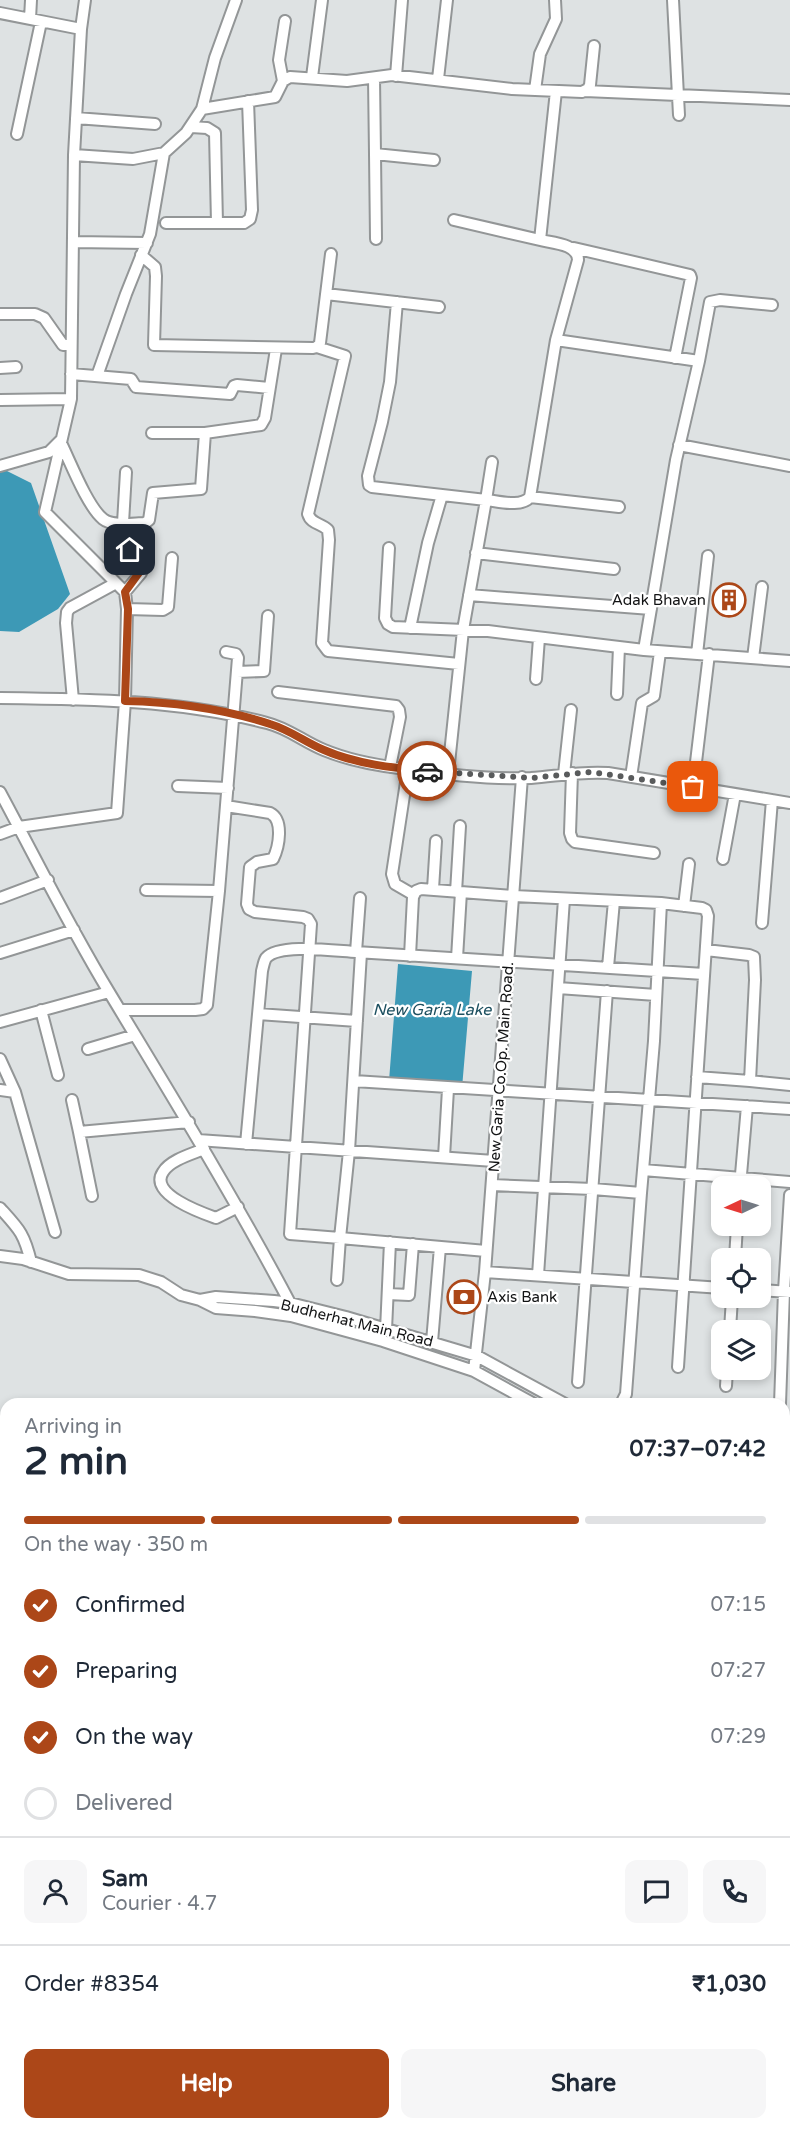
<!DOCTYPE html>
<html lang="en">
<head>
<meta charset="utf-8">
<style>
	:root { --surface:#fff; --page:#f6f6f7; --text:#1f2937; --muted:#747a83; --line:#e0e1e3; --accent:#ac4718 }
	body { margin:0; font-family:"Varela Round",sans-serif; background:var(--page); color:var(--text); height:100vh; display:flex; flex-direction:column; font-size:22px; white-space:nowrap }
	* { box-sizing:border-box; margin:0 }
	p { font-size:20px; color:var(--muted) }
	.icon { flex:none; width:33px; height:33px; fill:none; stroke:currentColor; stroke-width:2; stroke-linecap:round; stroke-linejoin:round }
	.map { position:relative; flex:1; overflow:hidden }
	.details { position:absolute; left:0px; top:1398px; width:790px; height:732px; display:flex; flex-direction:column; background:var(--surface); border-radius:18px 18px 0 0; box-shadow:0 3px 9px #0003 }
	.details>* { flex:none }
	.needle { width:39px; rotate:266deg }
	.fabs { position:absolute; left:711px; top:1176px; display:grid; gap:12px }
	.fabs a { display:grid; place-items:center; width:60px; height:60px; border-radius:12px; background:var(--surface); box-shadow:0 3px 9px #0003; font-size:30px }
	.pin { position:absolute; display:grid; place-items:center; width:51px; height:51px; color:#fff; margin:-26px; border-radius:12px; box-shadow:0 3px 9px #0006 }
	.courier { position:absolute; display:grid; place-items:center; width:60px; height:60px; margin:-30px; border:4px solid #ac4718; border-radius:50%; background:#fff; color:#222; box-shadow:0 2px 8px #0007 }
	.overview em { font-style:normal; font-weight:700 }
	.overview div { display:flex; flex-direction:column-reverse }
	.overview { display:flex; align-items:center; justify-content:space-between; height:102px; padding:0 24px }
	h1 { font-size:39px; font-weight:700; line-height:45px }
	.bar { display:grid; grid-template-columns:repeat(4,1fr); gap:9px 6px; align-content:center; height:72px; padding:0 24px }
	.bar i { height:8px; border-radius:4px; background:var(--line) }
	.bar .active { background:var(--accent) }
	.bar p { grid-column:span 4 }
	.line { display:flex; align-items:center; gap:15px; padding:0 24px; border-top:2px solid var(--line) }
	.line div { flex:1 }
	.round { display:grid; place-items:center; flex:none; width:63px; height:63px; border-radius:12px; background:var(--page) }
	ol { padding:0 24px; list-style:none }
	li { display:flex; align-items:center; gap:18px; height:66px }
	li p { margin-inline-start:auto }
	li .icon { padding:6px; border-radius:50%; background:var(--accent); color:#fff; stroke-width:4 }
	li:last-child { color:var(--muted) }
	li i { width:33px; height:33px; border:3px solid var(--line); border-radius:50% }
	.primary-button { display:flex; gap:12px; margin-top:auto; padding:12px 24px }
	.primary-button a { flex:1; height:69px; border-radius:12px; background:var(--accent); color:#fff; font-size:24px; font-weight:700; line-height:69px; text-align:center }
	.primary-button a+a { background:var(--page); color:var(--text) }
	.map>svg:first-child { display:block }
	.water { fill:#3d99b6 }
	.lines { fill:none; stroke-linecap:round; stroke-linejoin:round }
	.minor-casing { stroke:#939697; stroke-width:14 }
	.minor { stroke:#fff; stroke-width:10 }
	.rail { stroke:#717374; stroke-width:3; stroke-dasharray:9 4.5; stroke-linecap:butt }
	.done { stroke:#595b5c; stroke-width:6; stroke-dasharray:0 10.8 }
	.route { stroke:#ac4718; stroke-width:8 }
	.labels { text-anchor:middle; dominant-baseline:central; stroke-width:4.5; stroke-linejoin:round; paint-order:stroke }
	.poi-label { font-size:15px; fill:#121314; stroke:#fff; text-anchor:end }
	.street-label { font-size:15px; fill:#121314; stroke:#fff }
	.water-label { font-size:16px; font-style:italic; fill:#1d5060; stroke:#fff }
</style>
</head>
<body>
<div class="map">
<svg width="790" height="2130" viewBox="0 0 790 2130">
	<rect width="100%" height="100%" fill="#dee2e3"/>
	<!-- water -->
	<path class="water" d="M 5,470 L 31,483 L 70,594 L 58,609 L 19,632 L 0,631 L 0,472 Z
		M 398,964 L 472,971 L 462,1088 L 389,1081 Z
		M 790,1659 L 790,1810 L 785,1816 L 784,1665 Z
		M 6,2074 L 6,2124 L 106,2124 L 101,2130 L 0,2130 L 0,2081 Z"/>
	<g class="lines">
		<!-- minor casing -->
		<g class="minor-casing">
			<path id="minor" d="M 673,0 L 679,115
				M 0,13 L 81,29
				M 30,19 L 31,0
				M 396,76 L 402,0
				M 312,77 L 322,0
				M 374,78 L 375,154 L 434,160
				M 438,79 L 447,0
				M 283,81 L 279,60 L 285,21
				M 535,90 L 540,54 L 556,19 L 555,0
				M 556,91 L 540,240 C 553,243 578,244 578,260 L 556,340
				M 585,91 L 790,100
				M 202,109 L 215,58 L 236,0
				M 76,118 L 155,124
				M 191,127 L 207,128 L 215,133 L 217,223
				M 17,134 L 41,22
				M 375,154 L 376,239
				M 74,155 L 133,159 L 164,153 L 186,133 L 202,109 L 275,97 L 283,81 L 290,77 L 347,81 L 392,75 L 512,89 L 582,92 L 588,89 L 590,85 L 594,46
				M 454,220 L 540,240
				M 166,223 L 244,223 L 250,219 L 252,210 L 248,101
				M 73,242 L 147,243
				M 574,248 L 690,275 L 691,278 L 675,358
				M 141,255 L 155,267 L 156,276 L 154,345 L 313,348 L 317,347 L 320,343 L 331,254
				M 326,294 L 439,307
				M 397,302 L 390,382 L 382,422 L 368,476 L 369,485 L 372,487 L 486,500 L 492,462
				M 0,314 L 35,314 L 44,318 L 63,345 L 71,345
				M 317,347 L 345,356 L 308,514 C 311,524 321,523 328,530 L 329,540 L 322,643 L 328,651 L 459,664
				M 699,361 L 710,302 L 720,300 L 772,305
				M 0,368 L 16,367
				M 71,374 L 131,379 L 136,387 L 230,394 L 234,386 L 237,385 L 269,388
				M 97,376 L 126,294 L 150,234 L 164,153
				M 0,400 L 71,399
				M 152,433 L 205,433 L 261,425 L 265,418 L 276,349
				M 679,445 L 790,466
				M 0,466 L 49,452 L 60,441 C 70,461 87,506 103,519 C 113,527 134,523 145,523 L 149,520 L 153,493 L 201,489 L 205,433
				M 530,497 L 619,507
				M 111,523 L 142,566 L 141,573 L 125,592
				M 123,523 L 126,472
				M 389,548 L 385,618 L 388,624 L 393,627 L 488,631 L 644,650 L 790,661
				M 476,553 L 614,569
				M 469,595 L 651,609
				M 127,609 L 163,610 L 168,607 L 172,558
				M 410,628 L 428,543 L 442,495
				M 697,654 L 708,556
				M 753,658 L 762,587
				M 237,672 L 264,671 L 268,616
				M 536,679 L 539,638
				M 278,692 L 396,706 L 399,710 L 400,717 L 390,767
				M 617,694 L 619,647
				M 0,698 C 90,699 180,700 267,723 C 288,728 304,742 324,750 C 348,760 374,765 399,768 C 441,774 489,780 531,778 C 557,776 582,771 608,773 L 790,803
				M 73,700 L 66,623 L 67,612 L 70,608 L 116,583
				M 408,769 L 392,874 L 395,884 L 414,895
				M 448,773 L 463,630 L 486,500 C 498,501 521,508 530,497 L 556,340 L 699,361 L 676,460 L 644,650
				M 572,773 L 570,833 L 572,839 L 575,842 L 654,853
				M 564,774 L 571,710
				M 631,777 L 642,703 L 654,696 L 660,652
				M 178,786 L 228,788
				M 693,787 L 709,654
				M 0,792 C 36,859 70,928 109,992 C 171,1095 234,1197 290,1303 L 291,1316
				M 226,806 L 270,813 C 284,820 279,847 273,859 L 257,862 L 250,867 L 247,904 L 249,909 L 255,912 L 303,917 L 308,919 L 311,924 L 290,1234 L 340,1238 L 337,1280
				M 0,834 L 19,827 L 117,813 L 125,701 L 127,609 L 125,592 L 45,512 L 71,399 L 74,155 L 81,29 L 85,0
				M 723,859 L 735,794
				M 433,889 L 436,841
				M 146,890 L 219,891
				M 456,892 L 460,826
				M 0,898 L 48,880
				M 684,906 L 689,864
				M 762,923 L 772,800
				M 356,952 L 360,898
				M 0,953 L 74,930
				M 361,953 L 349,1151 L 340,1238 L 486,1251
				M 410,956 L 413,897 L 416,891 L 421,889 L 514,896 L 661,903 L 702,908 L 706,910 L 708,916 L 678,1367
				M 457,958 L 461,892
				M 608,967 L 614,901
				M 558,988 L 656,995
				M 41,1010 L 58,1075
				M 120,1010 L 195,1010 L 203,1009 L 207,1005 L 219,891 L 238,658 L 236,654 L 226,652
				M 258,1014 L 357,1021
				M 0,1022 L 109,992
				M 88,1049 L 135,1035
				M 0,1059 L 15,1092 L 55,1232
				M 697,1077 L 750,1081 L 755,980 L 754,957 L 749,955 L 706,950
				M 354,1081 L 790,1109
				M 750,1081 L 790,1085
				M 0,1090 L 15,1092
				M 72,1100 L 79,1132
				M 198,1140 L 494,1161
				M 246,1144 L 262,971 C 263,967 264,961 266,958 C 279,943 336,951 356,952 L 704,974
				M 204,1149 C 192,1154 170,1160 163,1172 C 148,1194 202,1213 216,1218 L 238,1207
				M 444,1157 L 448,1089
				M 643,1170 L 654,1041 L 661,903
				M 492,1185 L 593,1189 L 641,1193 L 643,1170 L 790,1182
				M 740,1186 L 747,1106
				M 92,1196 L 79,1132 L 189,1122
				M 0,1208 C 19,1229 24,1233 31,1262
				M 0,1256 L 23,1259 L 69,1274 L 139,1275 L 161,1282 L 181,1295 L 200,1300 L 216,1297 L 274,1301 L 290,1303 L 346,1317 L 477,1356 L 565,1404
				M 735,1258 L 737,1226
				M 485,1272 L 722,1288
				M 538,1275 L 564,899
				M 760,1290 L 790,1292
				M 388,1294 L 409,1295 L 413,1244
				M 200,1300 L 216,1308 L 255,1311 L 291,1316 L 383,1341 L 474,1371 L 534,1404
				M 386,1330 L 390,1242
				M 730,1330 L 732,1298
				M 432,1342 L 440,1247
				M 474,1371 L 485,1272 L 522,777
				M 578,1382 L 607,991
				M 726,1386 L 727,1370
				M 621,1404 L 626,1394 L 641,1193
				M 780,1404 L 784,1291 L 790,1195
				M 784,1431 L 790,1431
				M 784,1510 L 790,1513
				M 784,1542 L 790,1535
				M 784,1650 L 790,1643
				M 0,1710 L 6,1713
				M 784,1836 L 790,1830
				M 0,1937 L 6,1935
				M 784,1938 L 790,1931
				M 0,2054 L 6,2047
				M 298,2124 L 305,2130
				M 453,2124 L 460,2130
				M 552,2124 L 559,2130
				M 127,2130 L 132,2124
				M 210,2130 L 215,2124
				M 372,2130 L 377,2124
				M 527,2130 L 531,2124
				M 623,2130 L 628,2124"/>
		</g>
		<!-- minor -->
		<use href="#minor" class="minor"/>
		<!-- rail -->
		<path class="rail" d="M 784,2001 L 790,1995
			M 784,2025 L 790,2019
			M 784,2076 L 790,2069
			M 674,2130 L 679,2124
			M 694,2130 L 699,2124
			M 748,2130 L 753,2124"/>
	</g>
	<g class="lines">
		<!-- done -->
		<path class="done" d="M 427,771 L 531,778 L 591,772 L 693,787"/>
		<!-- route -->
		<path class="route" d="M 130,550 L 140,563 L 141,570 L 125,592 L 128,609 L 125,701 C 173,702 224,709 270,724 C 290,730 305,742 324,750 C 356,764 393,768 427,771"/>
	</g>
	<!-- icons -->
	<defs>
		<g id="building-ring" transform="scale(1.725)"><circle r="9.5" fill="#fff" stroke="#ac4718" stroke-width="1.5"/><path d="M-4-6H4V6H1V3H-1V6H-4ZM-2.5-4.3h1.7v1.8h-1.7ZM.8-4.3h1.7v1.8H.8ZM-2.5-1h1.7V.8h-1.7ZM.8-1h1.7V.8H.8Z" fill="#ac4718"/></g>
		<g id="bank-ring" transform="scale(1.725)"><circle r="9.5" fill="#fff" stroke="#ac4718" stroke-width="1.5"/><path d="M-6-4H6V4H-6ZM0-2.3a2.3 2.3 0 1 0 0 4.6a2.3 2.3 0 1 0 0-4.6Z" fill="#ac4718"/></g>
	</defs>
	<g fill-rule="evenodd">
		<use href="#building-ring" x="729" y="600"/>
		<use href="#bank-ring" x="464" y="1297"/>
	</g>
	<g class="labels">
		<!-- poi labels -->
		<g class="poi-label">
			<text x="706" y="600">Adak Bhavan</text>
			<text x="487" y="1297" text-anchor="start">Axis Bank</text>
		</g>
		<!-- street labels -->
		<g class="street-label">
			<text transform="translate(501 1067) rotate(-86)">New Garia Co.Op. Main Road.</text>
			<text transform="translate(357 1323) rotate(14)">Budherhat Main Road</text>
		</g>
		<!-- water labels -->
		<g class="water-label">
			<text x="432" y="1010">New Garia Lake</text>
		</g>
	</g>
</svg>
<div class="fabs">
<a><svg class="needle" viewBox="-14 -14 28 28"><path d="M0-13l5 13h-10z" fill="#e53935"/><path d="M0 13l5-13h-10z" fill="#747a83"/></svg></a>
<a><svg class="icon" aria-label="locate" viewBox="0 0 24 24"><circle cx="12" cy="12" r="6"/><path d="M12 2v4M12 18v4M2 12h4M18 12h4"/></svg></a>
<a><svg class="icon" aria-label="layers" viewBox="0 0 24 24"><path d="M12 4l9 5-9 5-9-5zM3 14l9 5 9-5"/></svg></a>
</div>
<div class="pin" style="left:693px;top:787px;background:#ea580c"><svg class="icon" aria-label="bag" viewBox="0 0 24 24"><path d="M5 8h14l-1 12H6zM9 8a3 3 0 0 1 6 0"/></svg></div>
<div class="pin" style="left:130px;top:550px;background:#1f2937"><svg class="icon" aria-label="home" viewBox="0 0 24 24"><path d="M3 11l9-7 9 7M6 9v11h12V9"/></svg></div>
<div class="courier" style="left:427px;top:771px"><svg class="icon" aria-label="car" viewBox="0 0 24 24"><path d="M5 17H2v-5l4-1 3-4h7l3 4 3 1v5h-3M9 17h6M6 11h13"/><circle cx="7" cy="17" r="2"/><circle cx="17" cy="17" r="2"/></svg></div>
<section class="details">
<div class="overview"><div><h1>2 min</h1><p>Arriving in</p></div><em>07:37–07:42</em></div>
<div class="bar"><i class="active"></i><i class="active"></i><i class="active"></i><i></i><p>On the way · 350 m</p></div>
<ol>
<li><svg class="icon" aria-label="check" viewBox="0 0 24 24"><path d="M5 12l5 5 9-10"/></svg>Confirmed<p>07:15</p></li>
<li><svg class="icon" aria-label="check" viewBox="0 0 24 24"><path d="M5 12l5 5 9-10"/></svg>Preparing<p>07:27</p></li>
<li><svg class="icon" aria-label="check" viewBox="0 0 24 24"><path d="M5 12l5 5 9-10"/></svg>On the way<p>07:29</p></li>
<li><i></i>Delivered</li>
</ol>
<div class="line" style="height:108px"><a class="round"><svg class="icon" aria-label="person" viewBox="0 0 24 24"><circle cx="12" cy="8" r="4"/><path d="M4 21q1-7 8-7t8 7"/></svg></a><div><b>Sam</b><p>Courier · 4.7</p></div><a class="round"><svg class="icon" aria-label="chat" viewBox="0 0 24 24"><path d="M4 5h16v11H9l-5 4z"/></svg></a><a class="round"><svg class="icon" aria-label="phone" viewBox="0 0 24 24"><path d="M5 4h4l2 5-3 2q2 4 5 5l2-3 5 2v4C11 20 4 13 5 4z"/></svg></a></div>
<div class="line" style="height:78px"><div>Order #8354</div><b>₹1,030</b></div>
<div class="primary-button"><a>Help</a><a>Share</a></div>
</section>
</div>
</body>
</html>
